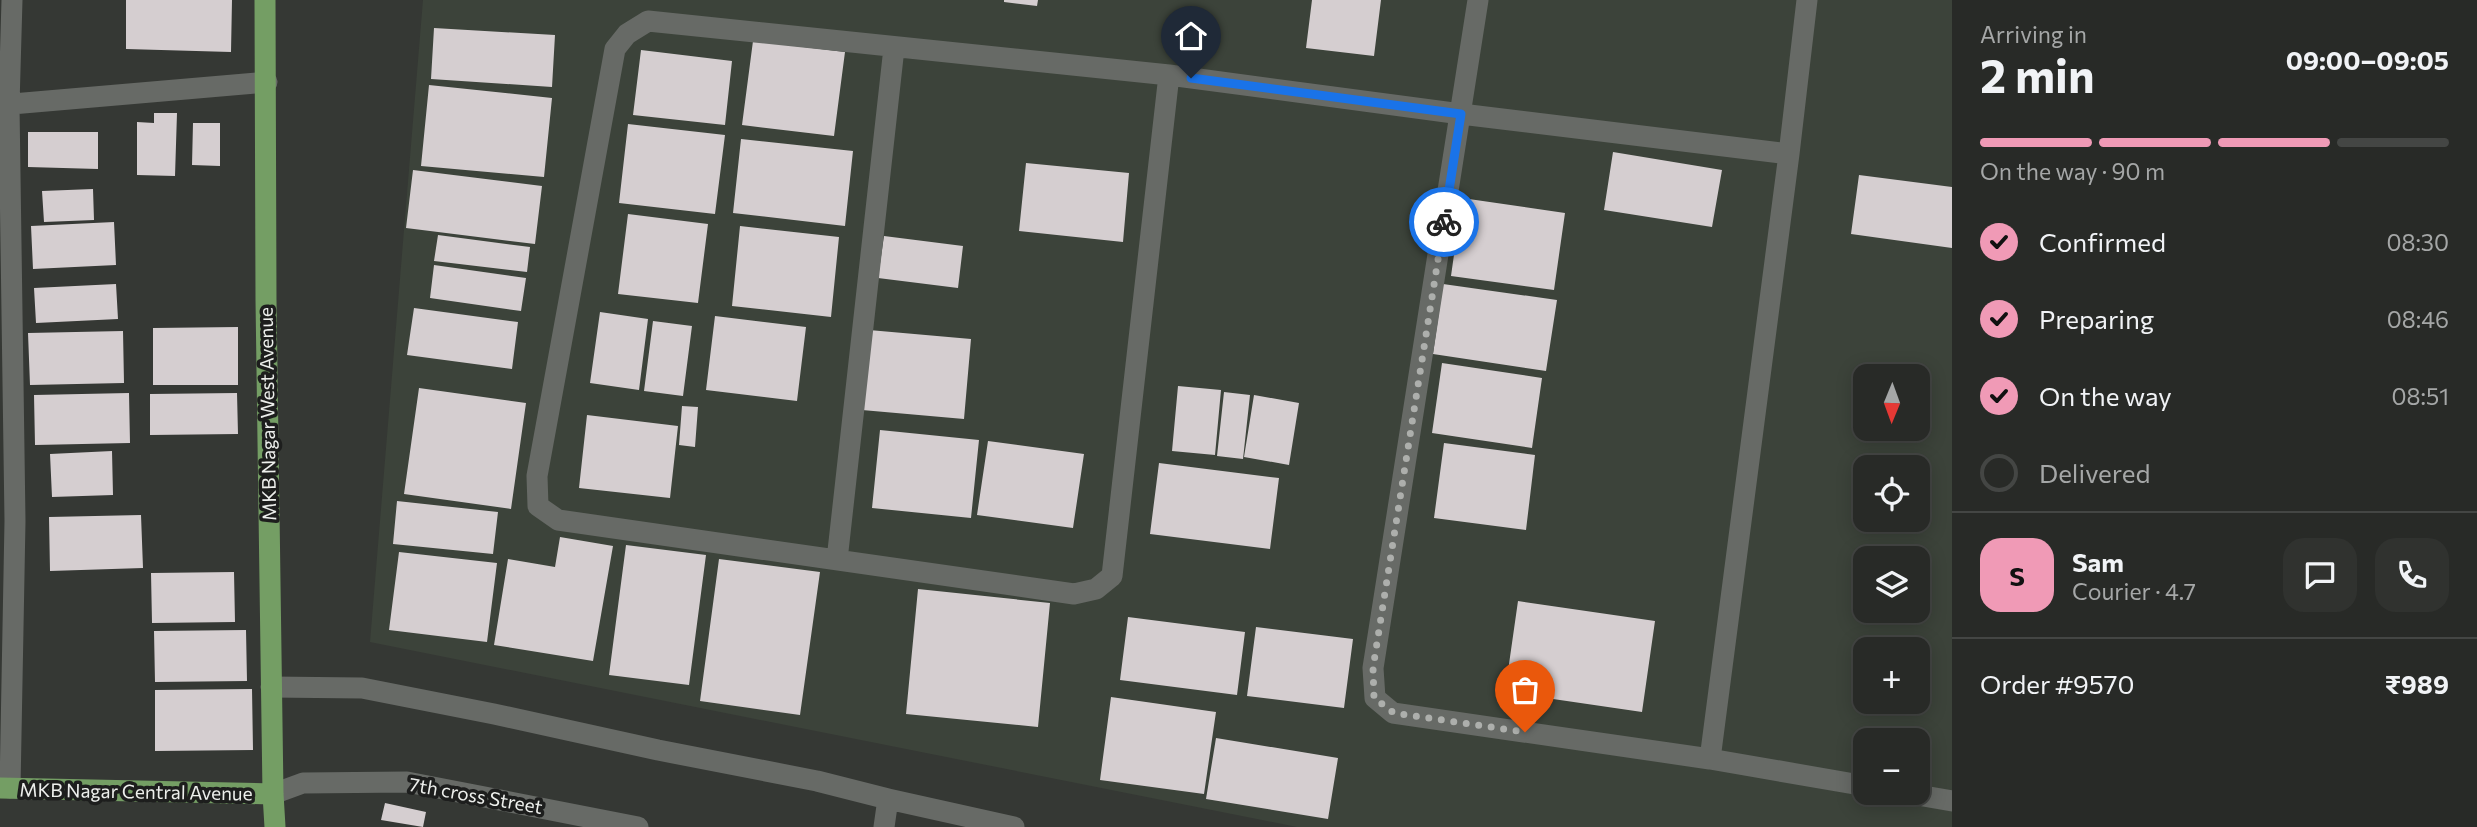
<!DOCTYPE html>
<html lang="en">
<head>
<meta charset="utf-8">
<style>
	:root { --surface:#282a27; --page:#30322f; --text:#f1f3f6; --muted:#a5a7a7; --line:#444644; --accent:#f09ab6 }
	body { margin:0; font-family:Commissioner,sans-serif; background:var(--page); color:var(--text); height:100vh; display:flex; flex-direction:column; font-size:26px; white-space:nowrap }
	* { box-sizing:border-box; margin:0 }
	p { font-size:23px; color:var(--muted) }
	.icon { flex:none; width:38px; height:38px; fill:none; stroke:currentColor; stroke-width:2; stroke-linecap:round; stroke-linejoin:round }
	.map { position:relative; flex:1; overflow:hidden }
	.panel { display:flex; flex-direction:column; background:var(--surface); width:525px }
	.panel>* { flex:none }
	.needle { width:46px; rotate:181deg }
	.buttons { position:absolute; left:1853px; top:364px; display:grid; gap:14px }
	.buttons a { display:grid; place-items:center; width:77px; height:77px; border-radius:14px; background:var(--surface); box-shadow:0 4px 18px #0003,0 0 0 2px var(--line); font-size:35px }
	.pin { position:absolute; display:grid; place-items:center; width:60px; height:60px; color:#fff; margin:-72px -30px; border-radius:50% 50% 50% 0; rotate:-45deg; box-shadow:0 0 7px #0007 }
	.pin .icon { rotate:45deg }
	.courier { position:absolute; display:grid; place-items:center; width:70px; height:70px; margin:-35px; border:5px solid #1a73e8; border-radius:50%; background:#fff; color:#222; box-shadow:0 2px 9px #0007 }
	.head em { font-style:normal; font-weight:700 }
	.head div { display:flex; flex-direction:column-reverse }
	.head { display:flex; align-items:center; justify-content:space-between; height:119px; padding:0 28px }
	h1 { font-size:46px; font-weight:700; line-height:52px }
	.bar { display:grid; grid-template-columns:repeat(4,1fr); gap:10px 7px; align-content:center; height:84px; padding:0 28px }
	.bar i { height:9px; border-radius:5px; background:var(--line) }
	.bar .on { background:var(--accent) }
	.bar p { grid-column:span 4 }
	.line { display:flex; align-items:center; gap:18px; padding:0 28px; border-top:2px solid var(--line) }
	.line div { flex:1 }
	.round { display:grid; place-items:center; flex:none; width:74px; height:74px; border-radius:21px; background:var(--page) }
	ol { padding:0 28px; list-style:none }
	li { display:flex; align-items:center; gap:21px; height:77px }
	li p { margin-inline-start:auto }
	li .icon { padding:7px; border-radius:50%; background:var(--accent); color:#111; stroke-width:4 }
	li:last-child { color:var(--muted) }
	li i { width:38px; height:38px; border:4px solid var(--line); border-radius:50% }
	main { display:flex; flex:1; min-height:0 }
	.map>svg:first-child { display:block }
	.built { fill:#3c433a; fill-rule:evenodd }
	.building { fill:#d5ced0 }
	.lines { fill:none; stroke-linecap:round; stroke-linejoin:round }
	.minor { stroke:#676a66; stroke-width:21 }
	.major { stroke:#749e64; stroke-width:21 }
	.done { stroke:#adafac; stroke-width:7; stroke-dasharray:0 12.6 }
	.route { stroke:#1a73e8; stroke-width:9 }
	.labels { text-anchor:middle; dominant-baseline:central; stroke-width:7; stroke-linejoin:round; paint-order:stroke }
	.street-label { font-size:19px; fill:#edefec; stroke:#1d1e1d }
</style>
</head>
<body>
<main>
<div class="map">
<svg width="1952" height="827" viewBox="0 0 1952 827">
	<rect width="100%" height="100%" fill="#353834"/>
	<!-- built -->
	<path class="built" d="M 423,0 L 1952,0 L 1952,827 L 1297,827 L 370,642 ZM 1866,376 L 1918,376 L 1918,429 L 1866,429 ZM 1866,467 L 1918,467 L 1918,520 L 1866,520 ZM 1866,558 L 1918,558 L 1918,611 L 1866,611 ZM 1866,649 L 1918,649 L 1918,702 L 1866,702 ZM 1866,740 L 1918,740 L 1918,793 L 1866,793 Z"/>
	<!-- building -->
	<path class="building" d="M 126,0 L 232,0 L 231,52 L 126,49 Z
		M 1004,0 L 1038,0 L 1037,6 L 1004,2 Z
		M 1312,0 L 1381,0 L 1374,56 L 1306,48 Z
		M 434,28 L 555,35 L 552,87 L 431,79 Z
		M 753,41 L 845,52 L 834,136 L 742,125 Z
		M 641,50 L 732,61 L 725,125 L 633,115 Z
		M 429,85 L 552,98 L 544,177 L 421,166 Z
		M 154,113 L 177,113 L 175,176 L 137,175 L 137,122 L 154,123 Z
		M 193,123 L 220,123 L 220,166 L 192,165 Z
		M 628,124 L 725,135 L 715,214 L 619,203 Z
		M 28,132 L 98,132 L 98,169 L 28,167 Z
		M 741,139 L 853,151 L 845,226 L 733,213 Z
		M 1613,152 L 1722,170 L 1712,227 L 1604,210 Z
		M 1026,163 L 1129,173 L 1123,242 L 1019,231 Z
		M 413,170 L 542,186 L 535,244 L 406,228 Z
		M 1859,175 L 1952,187 L 1952,248 L 1851,234 Z
		M 93,189 L 94,220 L 44,222 L 42,191 Z
		M 1462,198 L 1565,213 L 1554,290 L 1451,276 Z
		M 628,214 L 708,224 L 698,303 L 618,294 Z
		M 114,222 L 116,265 L 33,269 L 31,226 Z
		M 740,226 L 839,237 L 831,317 L 732,306 Z
		M 438,235 L 530,247 L 527,272 L 434,261 Z
		M 884,236 L 963,246 L 958,288 L 878,278 Z
		M 434,265 L 526,278 L 521,311 L 430,298 Z
		M 116,284 L 118,319 L 36,323 L 34,288 Z
		M 1443,284 L 1557,300 L 1546,371 L 1433,354 Z
		M 414,308 L 518,322 L 512,369 L 407,355 Z
		M 600,312 L 648,319 L 639,390 L 590,383 Z
		M 715,316 L 806,327 L 797,401 L 706,390 Z
		M 653,321 L 692,326 L 683,396 L 644,391 Z
		M 238,327 L 238,385 L 153,385 L 153,328 Z
		M 869,330 L 971,339 L 964,419 L 862,410 Z
		M 123,331 L 124,383 L 30,385 L 28,333 Z
		M 1442,363 L 1542,378 L 1532,448 L 1432,433 Z
		M 1178,386 L 1221,390 L 1215,455 L 1172,451 Z
		M 419,388 L 526,403 L 511,509 L 404,494 Z
		M 1224,392 L 1250,395 L 1243,459 L 1217,456 Z
		M 129,393 L 130,443 L 35,445 L 34,395 Z
		M 237,393 L 238,434 L 150,435 L 150,394 Z
		M 1254,395 L 1299,403 L 1289,465 L 1244,457 Z
		M 682,406 L 698,407 L 695,447 L 679,445 Z
		M 587,415 L 678,426 L 670,498 L 579,488 Z
		M 880,430 L 979,440 L 971,518 L 872,508 Z
		M 988,441 L 1084,454 L 1073,528 L 977,515 Z
		M 1444,443 L 1535,455 L 1526,530 L 1434,518 Z
		M 112,451 L 113,495 L 52,497 L 50,454 Z
		M 1159,463 L 1279,478 L 1270,549 L 1150,534 Z
		M 397,501 L 498,512 L 493,554 L 393,544 Z
		M 141,515 L 143,568 L 50,571 L 49,517 Z
		M 560,537 L 613,546 L 593,661 L 494,645 L 508,559 L 555,567 Z
		M 626,545 L 706,555 L 689,685 L 609,675 Z
		M 399,552 L 497,563 L 487,642 L 389,630 Z
		M 719,559 L 820,572 L 800,715 L 700,701 Z
		M 234,572 L 235,622 L 152,623 L 151,573 Z
		M 918,589 L 1050,603 L 1038,727 L 906,714 Z
		M 1518,601 L 1655,621 L 1642,712 L 1505,692 Z
		M 1128,617 L 1245,632 L 1237,695 L 1120,680 Z
		M 1256,627 L 1353,639 L 1344,708 L 1247,696 Z
		M 246,630 L 247,681 L 155,682 L 154,631 Z
		M 252,689 L 253,750 L 155,751 L 155,690 Z
		M 1111,697 L 1216,712 L 1204,794 L 1100,780 Z
		M 1216,738 L 1338,758 L 1328,819 L 1206,799 Z
		M 385,803 L 426,812 L 423,827 L 381,820 Z"/>
	<g class="lines">
		<!-- minor -->
		<path class="minor" d="M 1478,0 L 1373,668 L 1375,698 L 1393,713 L 1710,759 L 1866,786
			M 1169,75 L 1112,576 L 1096,589 L 1074,594 L 558,520 L 538,506 L 537,476 L 615,49 L 627,34 L 648,21 L 1169,75 L 1461,114 L 1789,154
			M 0,105 L 267,82
			M 837,560 L 894,48
			M 271,687 L 362,688 L 494,714 L 658,750 L 817,781 L 888,799 L 884,827
			M 1710,759 L 1789,154 L 1807,0
			M 10,788 L 15,521 L 9,105 L 12,0
			M 1906,793 L 1952,801
			M 273,794 L 303,783 L 407,782 L 638,827
			M 888,799 L 1014,827"/>
		<!-- major -->
		<path class="major" d="M 265,0 L 266,300 L 273,794 L 275,827
			M 0,788 L 273,794"/>
	</g>
	<g class="lines">
		<!-- done -->
		<path class="done" d="M 1444,222 L 1373,668 L 1374,698 L 1394,713 L 1525,732"/>
		<!-- route -->
		<path class="route" d="M 1191,78 L 1461,114 L 1444,222"/>
	</g>
	<g class="labels">
		<!-- street labels -->
		<g class="street-label">
			<text transform="translate(267 414) rotate(-91)">MKB Nagar West Avenue</text>
			<text transform="translate(136 791) rotate(1)">MKB Nagar Central Avenue</text>
			<text transform="translate(476 795) rotate(10)">7th cross Street</text>
		</g>
	</g>
</svg>
<div class="buttons">
<a><svg class="needle" viewBox="-14 -14 28 28"><path d="M0-13l5 13h-10z" fill="#e53935"/><path d="M0 13l5-13h-10z" fill="#a5a7a7"/></svg></a>
<a><svg class="icon" aria-label="locate" viewBox="0 0 24 24"><circle cx="12" cy="12" r="6"/><path d="M12 2v4M12 18v4M2 12h4M18 12h4"/></svg></a>
<a><svg class="icon" aria-label="layers" viewBox="0 0 24 24"><path d="M12 4l9 5-9 5-9-5zM3 14l9 5 9-5"/></svg></a>
<a>+</a>
<a>−</a>
</div>
<div class="pin" style="left:1525px;top:732px;background:#ea580c"><svg class="icon" aria-label="bag" viewBox="0 0 24 24"><path d="M5 8h14l-1 12H6zM9 8a3 3 0 0 1 6 0"/></svg></div>
<div class="pin" style="left:1191px;top:78px;background:#1f2937"><svg class="icon" aria-label="home" viewBox="0 0 24 24"><path d="M3 11l9-7 9 7M6 9v11h12V9"/></svg></div>
<div class="courier" style="left:1444px;top:222px"><svg class="icon" aria-label="bike" viewBox="0 0 24 24"><circle cx="6" cy="16" r="4"/><circle cx="18" cy="16" r="4"/><path d="M6 16l4-8h5l3 8M10 8l3 8H6M13 5h3"/></svg></div>
</div>
<section class="panel">
<div class="head"><div><h1>2 min</h1><p>Arriving in</p></div><em>09:00–09:05</em></div>
<div class="bar"><i class="on"></i><i class="on"></i><i class="on"></i><i></i><p>On the way · 90 m</p></div>
<ol>
<li><svg class="icon" aria-label="check" viewBox="0 0 24 24"><path d="M5 12l5 5 9-10"/></svg>Confirmed<p>08:30</p></li>
<li><svg class="icon" aria-label="check" viewBox="0 0 24 24"><path d="M5 12l5 5 9-10"/></svg>Preparing<p>08:46</p></li>
<li><svg class="icon" aria-label="check" viewBox="0 0 24 24"><path d="M5 12l5 5 9-10"/></svg>On the way<p>08:51</p></li>
<li><i></i>Delivered</li>
</ol>
<div class="line" style="height:126px"><b class="round" style="background:var(--accent);color:#111">S</b><div><b>Sam</b><p>Courier · 4.7</p></div><a class="round"><svg class="icon" aria-label="chat" viewBox="0 0 24 24"><path d="M4 5h16v11H9l-5 4z"/></svg></a><a class="round"><svg class="icon" aria-label="phone" viewBox="0 0 24 24"><path d="M5 4h4l2 5-3 2q2 4 5 5l2-3 5 2v4C11 20 4 13 5 4z"/></svg></a></div>
<div class="line" style="height:91px"><div>Order #9570</div><b>₹989</b></div>
</section>
</main>
</body>
</html>
